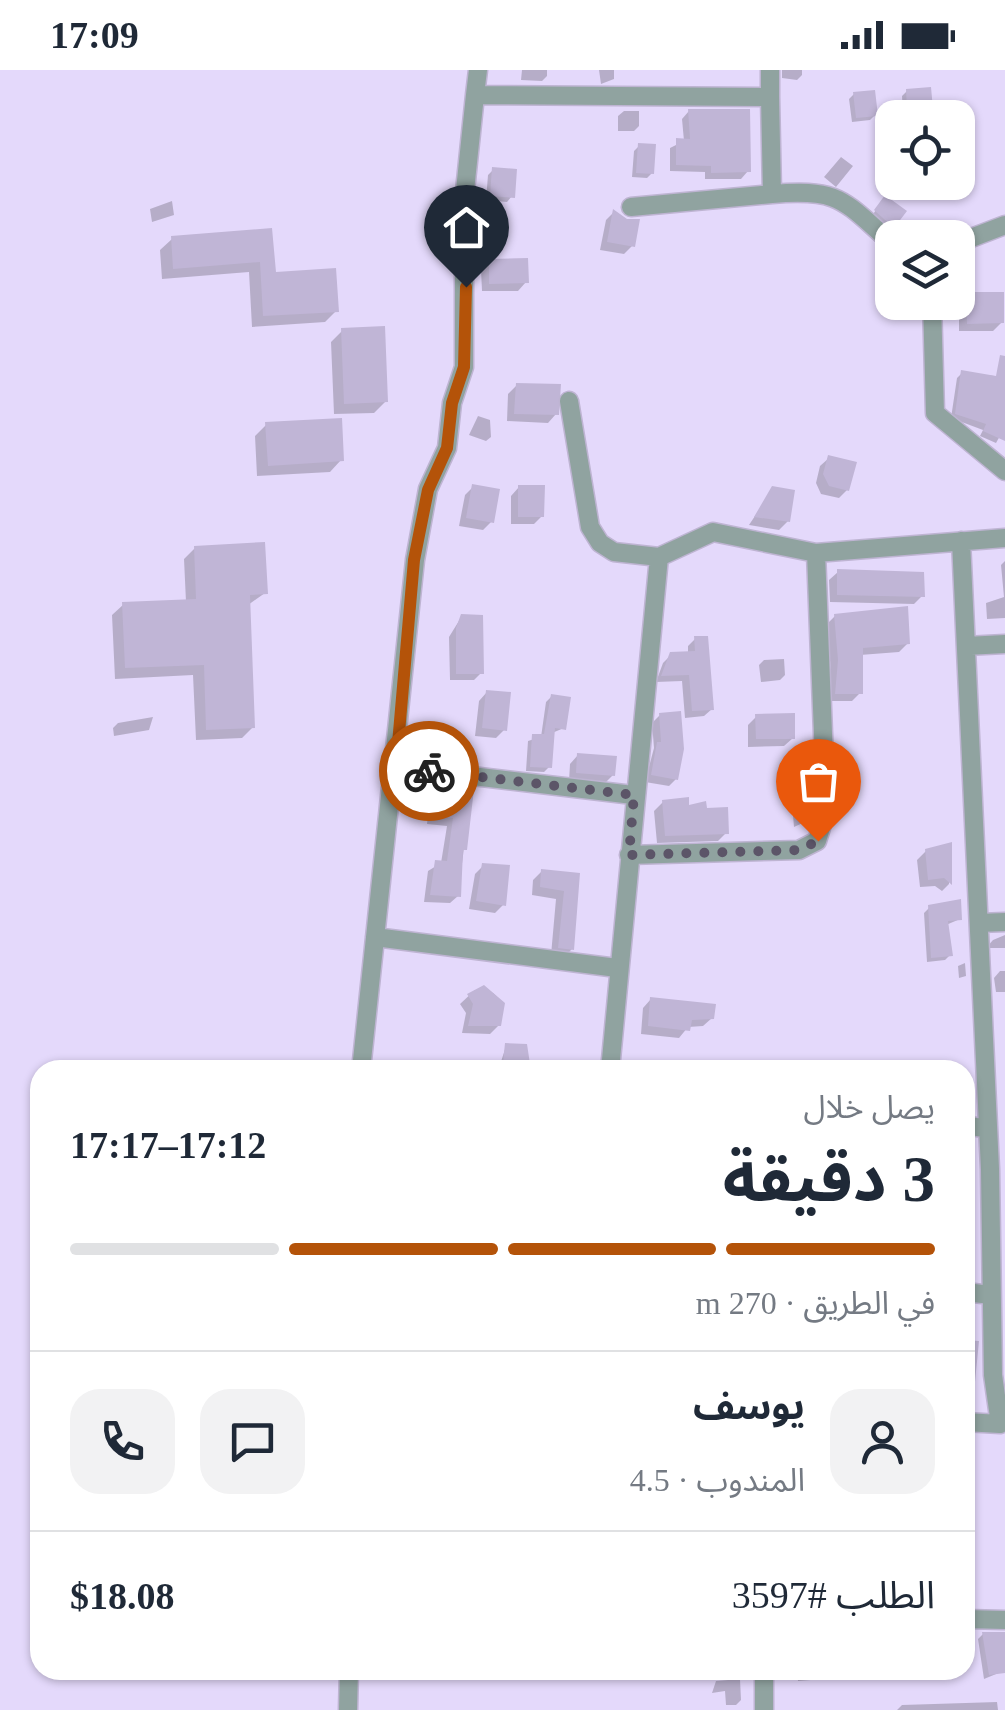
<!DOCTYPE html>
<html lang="ar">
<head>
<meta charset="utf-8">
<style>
	:root { --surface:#fff; --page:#f2f2f3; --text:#1f2937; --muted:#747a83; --line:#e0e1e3; --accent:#b45309 }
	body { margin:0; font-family:"Times New Roman","Noto Sans Arabic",serif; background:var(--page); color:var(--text); direction:rtl; height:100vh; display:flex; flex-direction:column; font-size:38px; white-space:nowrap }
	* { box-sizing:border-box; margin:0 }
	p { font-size:32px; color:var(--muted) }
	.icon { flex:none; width:55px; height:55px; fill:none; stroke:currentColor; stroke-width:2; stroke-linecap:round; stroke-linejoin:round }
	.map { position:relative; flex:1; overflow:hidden; direction:ltr }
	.sheet { position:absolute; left:30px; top:990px; width:945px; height:620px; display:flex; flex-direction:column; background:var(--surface); border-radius:30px; box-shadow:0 2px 8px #0004; direction:rtl }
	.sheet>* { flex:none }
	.tools { position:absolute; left:875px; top:30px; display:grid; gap:20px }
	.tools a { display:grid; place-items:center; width:100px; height:100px; border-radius:20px; background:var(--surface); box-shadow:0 2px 8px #0004; font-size:50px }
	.pin { position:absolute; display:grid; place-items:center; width:85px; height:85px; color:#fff; margin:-102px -42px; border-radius:50% 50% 50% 0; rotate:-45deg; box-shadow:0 0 10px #0007 }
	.pin .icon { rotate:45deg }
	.courier { position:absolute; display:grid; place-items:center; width:100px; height:100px; margin:-50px; border:8px solid #b45309; border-radius:50%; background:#fff; color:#222; box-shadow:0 2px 12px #0007 }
	.head em { font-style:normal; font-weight:700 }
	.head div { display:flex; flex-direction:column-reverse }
	.head { display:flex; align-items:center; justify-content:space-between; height:170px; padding:0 40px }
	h1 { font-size:65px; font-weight:700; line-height:75px }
	.bar { display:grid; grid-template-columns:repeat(4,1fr); gap:15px 10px; align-content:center; height:120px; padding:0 40px }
	.bar i { height:12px; border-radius:8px; background:var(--line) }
	.bar .current { background:var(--accent) }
	.bar p { grid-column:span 4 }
	.line { display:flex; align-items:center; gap:25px; padding:0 40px; border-top:2px solid var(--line) }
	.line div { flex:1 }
	.round { display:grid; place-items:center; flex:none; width:105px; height:105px; border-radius:30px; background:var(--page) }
	.status { display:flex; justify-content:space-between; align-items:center; height:70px; padding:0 50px; background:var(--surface); direction:ltr }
	.status svg { height:28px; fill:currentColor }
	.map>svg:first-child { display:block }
	.shadow { fill:#0003 }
	.building { fill:#c0b5d6 }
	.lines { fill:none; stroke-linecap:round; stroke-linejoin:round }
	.minor-casing { stroke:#beb4d2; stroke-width:21 }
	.minor { stroke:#90a3a0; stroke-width:18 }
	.done { stroke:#5c5568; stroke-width:10; stroke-dasharray:0 18 }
	.route { stroke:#b45309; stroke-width:12 }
</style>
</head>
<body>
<div class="status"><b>17:09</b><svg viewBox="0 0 49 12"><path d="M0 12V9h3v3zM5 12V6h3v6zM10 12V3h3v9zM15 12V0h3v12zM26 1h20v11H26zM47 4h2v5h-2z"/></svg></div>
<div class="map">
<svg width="1005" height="1640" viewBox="0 0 1005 1640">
	<rect width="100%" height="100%" fill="#e4d9fb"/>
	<!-- shadow -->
	<path class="shadow" d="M 522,0 L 547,0 L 547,6 L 542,11 L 521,10 Z
		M 599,0 L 614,0 L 614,9 L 601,14 Z
		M 782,0 L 802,0 L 802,5 L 797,10 L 782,8 Z
		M 907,21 L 930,38 L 925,43 L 903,44 L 902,26 Z
		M 854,24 L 875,45 L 870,50 L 852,52 L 849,29 Z
		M 624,41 L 639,41 L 639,56 L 634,61 L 618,61 L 618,46 Z
		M 689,41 L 748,101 L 741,109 L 705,109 L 705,102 L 670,101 L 670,78 L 684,71 L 682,49 Z
		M 639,76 L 652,103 L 647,108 L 632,107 L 634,81 Z
		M 841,87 L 853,96 L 836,117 L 824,107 Z
		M 493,100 L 512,126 L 507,132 L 486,130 L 488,105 Z
		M 172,131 L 174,145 L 152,152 L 150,139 Z
		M 881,133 L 903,141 L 887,161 L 871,147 Z
		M 614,142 L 632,176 L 624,184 L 600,180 L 606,150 Z
		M 270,161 L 273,205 L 336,241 L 325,252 L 252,257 L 249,202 L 162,209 L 160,180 L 172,169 Z
		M 490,191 L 526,212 L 518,221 L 482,221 L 481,200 Z
		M 967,225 L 1002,252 L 993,261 L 959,261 L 959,233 Z
		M 342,261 L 386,331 L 374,343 L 334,344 L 331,272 Z
		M 962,303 L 1005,307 L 1005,357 L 996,373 L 980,366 L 983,360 L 951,348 L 957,308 Z
		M 517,315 L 556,344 L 548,353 L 507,351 L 508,324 Z
		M 478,346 L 490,350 L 491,367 L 486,371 L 469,365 Z
		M 266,355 L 341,390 L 330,402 L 257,406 L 255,366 Z
		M 829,388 L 847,420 L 839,428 L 821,424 L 816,413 L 820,396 Z
		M 473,417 L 492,451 L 483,460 L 459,456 L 465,425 Z
		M 519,417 L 542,446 L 534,454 L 511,454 L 511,426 Z
		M 773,419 L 788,451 L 779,460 L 749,455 Z
		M 195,478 L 265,523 L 248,535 L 253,657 L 242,668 L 196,670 L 193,605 L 115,609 L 112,545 L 124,534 L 186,532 L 184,489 Z
		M 1005,491 L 1005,548 L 987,549 L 986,533 L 1004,527 L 1001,495 Z
		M 838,502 L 922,526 L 914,534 L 830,532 L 829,510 Z
		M 462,546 L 481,603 L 474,610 L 450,610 L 449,567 Z
		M 835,546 L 908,573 L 899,582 L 860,585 L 860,623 L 852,631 L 828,631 L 831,599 L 826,555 Z
		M 695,569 L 712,639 L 704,646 L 685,648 L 682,611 L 656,612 L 663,593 L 671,585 L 688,584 L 688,576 Z
		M 784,589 L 785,605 L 780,610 L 761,612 L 759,595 L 764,590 Z
		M 487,622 L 504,660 L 496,668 L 475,666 L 479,631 Z
		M 551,627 L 564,658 L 552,663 L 549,697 L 544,702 L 526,701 L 528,671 L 541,667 L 546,632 Z
		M 660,645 L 676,709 L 669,716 L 645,712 L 654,678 L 652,653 Z
		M 153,647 L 149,660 L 114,666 L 113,658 L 118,653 Z
		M 756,647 L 793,668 L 784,676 L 748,677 L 748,655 Z
		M 578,685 L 613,705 L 605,713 L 569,711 L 570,694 Z
		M 438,717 L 471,721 L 458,826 L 450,833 L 424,832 L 428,801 L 441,793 L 447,756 L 427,754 L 430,725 Z
		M 810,727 L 807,751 L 794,757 L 792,734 Z
		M 663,732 L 705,741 L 726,763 L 718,771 L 657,773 L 654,741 Z
		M 949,775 L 949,814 L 942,821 L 935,816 L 920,817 L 917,790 L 926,781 Z
		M 483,796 L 503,835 L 495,843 L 469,839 L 475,804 Z
		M 542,801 L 578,805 L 572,879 L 564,887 L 551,885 L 556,829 L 532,825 L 533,810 Z
		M 929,838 L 960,849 L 946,855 L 950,885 L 945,890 L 927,892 L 924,843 Z
		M 1005,865 L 1005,878 L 986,878 L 993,870 Z
		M 965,893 L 966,906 L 959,908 L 958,896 Z
		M 1000,901 L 1005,901 L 1005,922 L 996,922 L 994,908 Z
		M 475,920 L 493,923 L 503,933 L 499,955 L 490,964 L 462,963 L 466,943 L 460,934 Z
		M 651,929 L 712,948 L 703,956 L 688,957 L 679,968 L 641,964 L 643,938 Z
		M 506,976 L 527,993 L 519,1000 L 499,998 Z
		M 401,990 L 416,991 L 417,1000 L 392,1000 Z
		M 1005,1563 L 1001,1602 L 984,1609 L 978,1569 L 983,1564 Z
		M 670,1600 L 682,1600 L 682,1606 L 671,1609 Z
		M 797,1600 L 845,1600 L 837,1608 L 798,1611 Z
		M 740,1609 L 741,1630 L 736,1635 L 726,1635 L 725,1621 L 712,1623 L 716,1611 Z
		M 997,1632 L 998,1640 L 897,1640 L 902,1635 Z"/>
	<!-- building -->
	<path class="building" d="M 931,17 L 933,39 L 907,40 L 906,19 Z
		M 875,20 L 878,46 L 856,48 L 853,22 Z
		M 688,39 L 750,39 L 751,102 L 711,103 L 711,96 L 676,95 L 676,68 L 690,69 Z
		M 638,73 L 656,74 L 654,104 L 636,103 Z
		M 492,97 L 517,99 L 515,128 L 490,126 Z
		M 885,125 L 907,141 L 894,158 L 874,140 Z
		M 613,139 L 627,149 L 640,149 L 635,177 L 607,172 Z
		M 272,158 L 276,202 L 336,198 L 339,242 L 263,246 L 260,192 L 173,199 L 171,166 Z
		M 528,188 L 529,213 L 489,214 L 489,189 Z
		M 966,222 L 1004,222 L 1004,253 L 967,254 Z
		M 385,256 L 388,332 L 344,334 L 341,258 Z
		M 1000,285 L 1005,286 L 1005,371 L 983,361 L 986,354 L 955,344 L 961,300 L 996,306 Z
		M 516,313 L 561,314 L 559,345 L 514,344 Z
		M 342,348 L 344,391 L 268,396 L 265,352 Z
		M 828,385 L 857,392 L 849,421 L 829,416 L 823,404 Z
		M 472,414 L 500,419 L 494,453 L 466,448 Z
		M 518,415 L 545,415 L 544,447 L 518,447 Z
		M 772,416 L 795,420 L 790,452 L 754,447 Z
		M 265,472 L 268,524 L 250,525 L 255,658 L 206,660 L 204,595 L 125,598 L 122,532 L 196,529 L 194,476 Z
		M 837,499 L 924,502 L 925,527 L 837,525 Z
		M 908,536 L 910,574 L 863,578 L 863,624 L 835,624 L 838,590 L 834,544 Z
		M 461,544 L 483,545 L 484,604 L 456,604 L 456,558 Z
		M 694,566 L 708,566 L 714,640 L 692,641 L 689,605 L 661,606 L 670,582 L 695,581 Z
		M 486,620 L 511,622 L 507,661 L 482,658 Z
		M 551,624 L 571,627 L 566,660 L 555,658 L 552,698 L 530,697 L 532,664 L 544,664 Z
		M 681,641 L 684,679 L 678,710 L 651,705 L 657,672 L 661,672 L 659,643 Z
		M 795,643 L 795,669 L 756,669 L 755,644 Z
		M 577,683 L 617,686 L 615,706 L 576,703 Z
		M 437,714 L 474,719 L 467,780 L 463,780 L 461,827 L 430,825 L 435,790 L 447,791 L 453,748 L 434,747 Z
		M 689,727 L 689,735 L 706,731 L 707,738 L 728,737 L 729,764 L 665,766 L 662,730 Z
		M 952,772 L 952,815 L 944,808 L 928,810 L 925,779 Z
		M 482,793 L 510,795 L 506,836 L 476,831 Z
		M 541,799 L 580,803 L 574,880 L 558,878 L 564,821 L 540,817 Z
		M 961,829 L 962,850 L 948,851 L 953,886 L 931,888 L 928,835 Z
		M 484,915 L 505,933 L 501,956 L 468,956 L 473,934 L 467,924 Z
		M 650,927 L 716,934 L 714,949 L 692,950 L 690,961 L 648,956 Z
		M 505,973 L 527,974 L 530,994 L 516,1000 L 503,993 Z
		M 965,1270 L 979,1271 L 974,1322 L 965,1321 Z
		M 982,1562 L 1005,1562 L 1005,1603 L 989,1605 Z"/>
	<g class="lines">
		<!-- minor casing -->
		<g class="minor-casing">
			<path id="minor" d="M 478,0 L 475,25 L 770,27 L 770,0
				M 770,27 L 772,124 C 841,118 843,131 892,173
				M 631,137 L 772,124
				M 958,173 L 1005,155
				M 932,232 L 935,343 L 1005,401
				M 569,331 L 590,457 L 600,473 L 614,482 L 659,487 L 713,462 L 816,483 L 1005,468
				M 961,471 L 990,1099 L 993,1305 L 1000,1354 L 965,1352
				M 966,576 L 1005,574
				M 396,697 L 633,725
				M 629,785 L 799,780 L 817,771 L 826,741 L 816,483
				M 979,853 L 1005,852
				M 375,867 L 617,898
				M 361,1000 L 415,490 L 428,419 L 447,378 L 452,333 L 464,297 L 464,130 L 475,25
				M 610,1000 L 659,487
				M 965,1055 L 988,1059
				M 965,1222 L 991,1225
				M 965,1549 L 1005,1550
				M 348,1640 L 349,1600
				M 764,1640 L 764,1600"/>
		</g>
		<!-- minor -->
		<use href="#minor" class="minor"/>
	</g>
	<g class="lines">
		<!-- done -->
		<path class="done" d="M 429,701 L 634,725 L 629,785 L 799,780 L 818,771"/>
		<!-- route -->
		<path class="route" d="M 429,701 L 396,697 L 414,490 L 428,420 L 447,378 L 452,333 L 464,297 L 466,217"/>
	</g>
</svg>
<div class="tools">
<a><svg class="icon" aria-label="locate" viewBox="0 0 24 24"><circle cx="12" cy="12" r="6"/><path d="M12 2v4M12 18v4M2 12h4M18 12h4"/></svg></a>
<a><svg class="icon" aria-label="layers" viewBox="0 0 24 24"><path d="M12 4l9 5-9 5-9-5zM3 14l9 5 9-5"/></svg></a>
</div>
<div class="pin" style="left:818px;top:771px;background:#ea580c"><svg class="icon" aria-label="bag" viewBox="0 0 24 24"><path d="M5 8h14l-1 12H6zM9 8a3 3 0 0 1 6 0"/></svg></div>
<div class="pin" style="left:466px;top:217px;background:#1f2937"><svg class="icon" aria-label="home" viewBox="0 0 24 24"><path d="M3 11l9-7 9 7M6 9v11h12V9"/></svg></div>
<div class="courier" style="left:429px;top:701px"><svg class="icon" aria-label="bike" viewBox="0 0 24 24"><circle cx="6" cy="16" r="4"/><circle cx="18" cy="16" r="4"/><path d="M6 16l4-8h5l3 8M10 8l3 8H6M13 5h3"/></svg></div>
<section class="sheet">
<div class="head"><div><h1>3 دقيقة</h1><p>يصل خلال</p></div><em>17:12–17:17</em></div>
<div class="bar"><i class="current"></i><i class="current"></i><i class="current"></i><i></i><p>في الطريق · 270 m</p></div>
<div class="line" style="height:180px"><a class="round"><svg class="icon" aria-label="person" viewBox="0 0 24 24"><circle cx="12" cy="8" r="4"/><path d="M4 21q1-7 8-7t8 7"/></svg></a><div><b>يوسف</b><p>المندوب · 4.5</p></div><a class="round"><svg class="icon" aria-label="chat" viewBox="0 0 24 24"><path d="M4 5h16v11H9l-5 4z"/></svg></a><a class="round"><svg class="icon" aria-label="phone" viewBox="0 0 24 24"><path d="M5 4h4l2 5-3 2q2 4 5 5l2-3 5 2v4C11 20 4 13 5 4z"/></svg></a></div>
<div class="line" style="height:130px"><div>الطلب #3597</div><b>$18.08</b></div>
</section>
</div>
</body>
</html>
